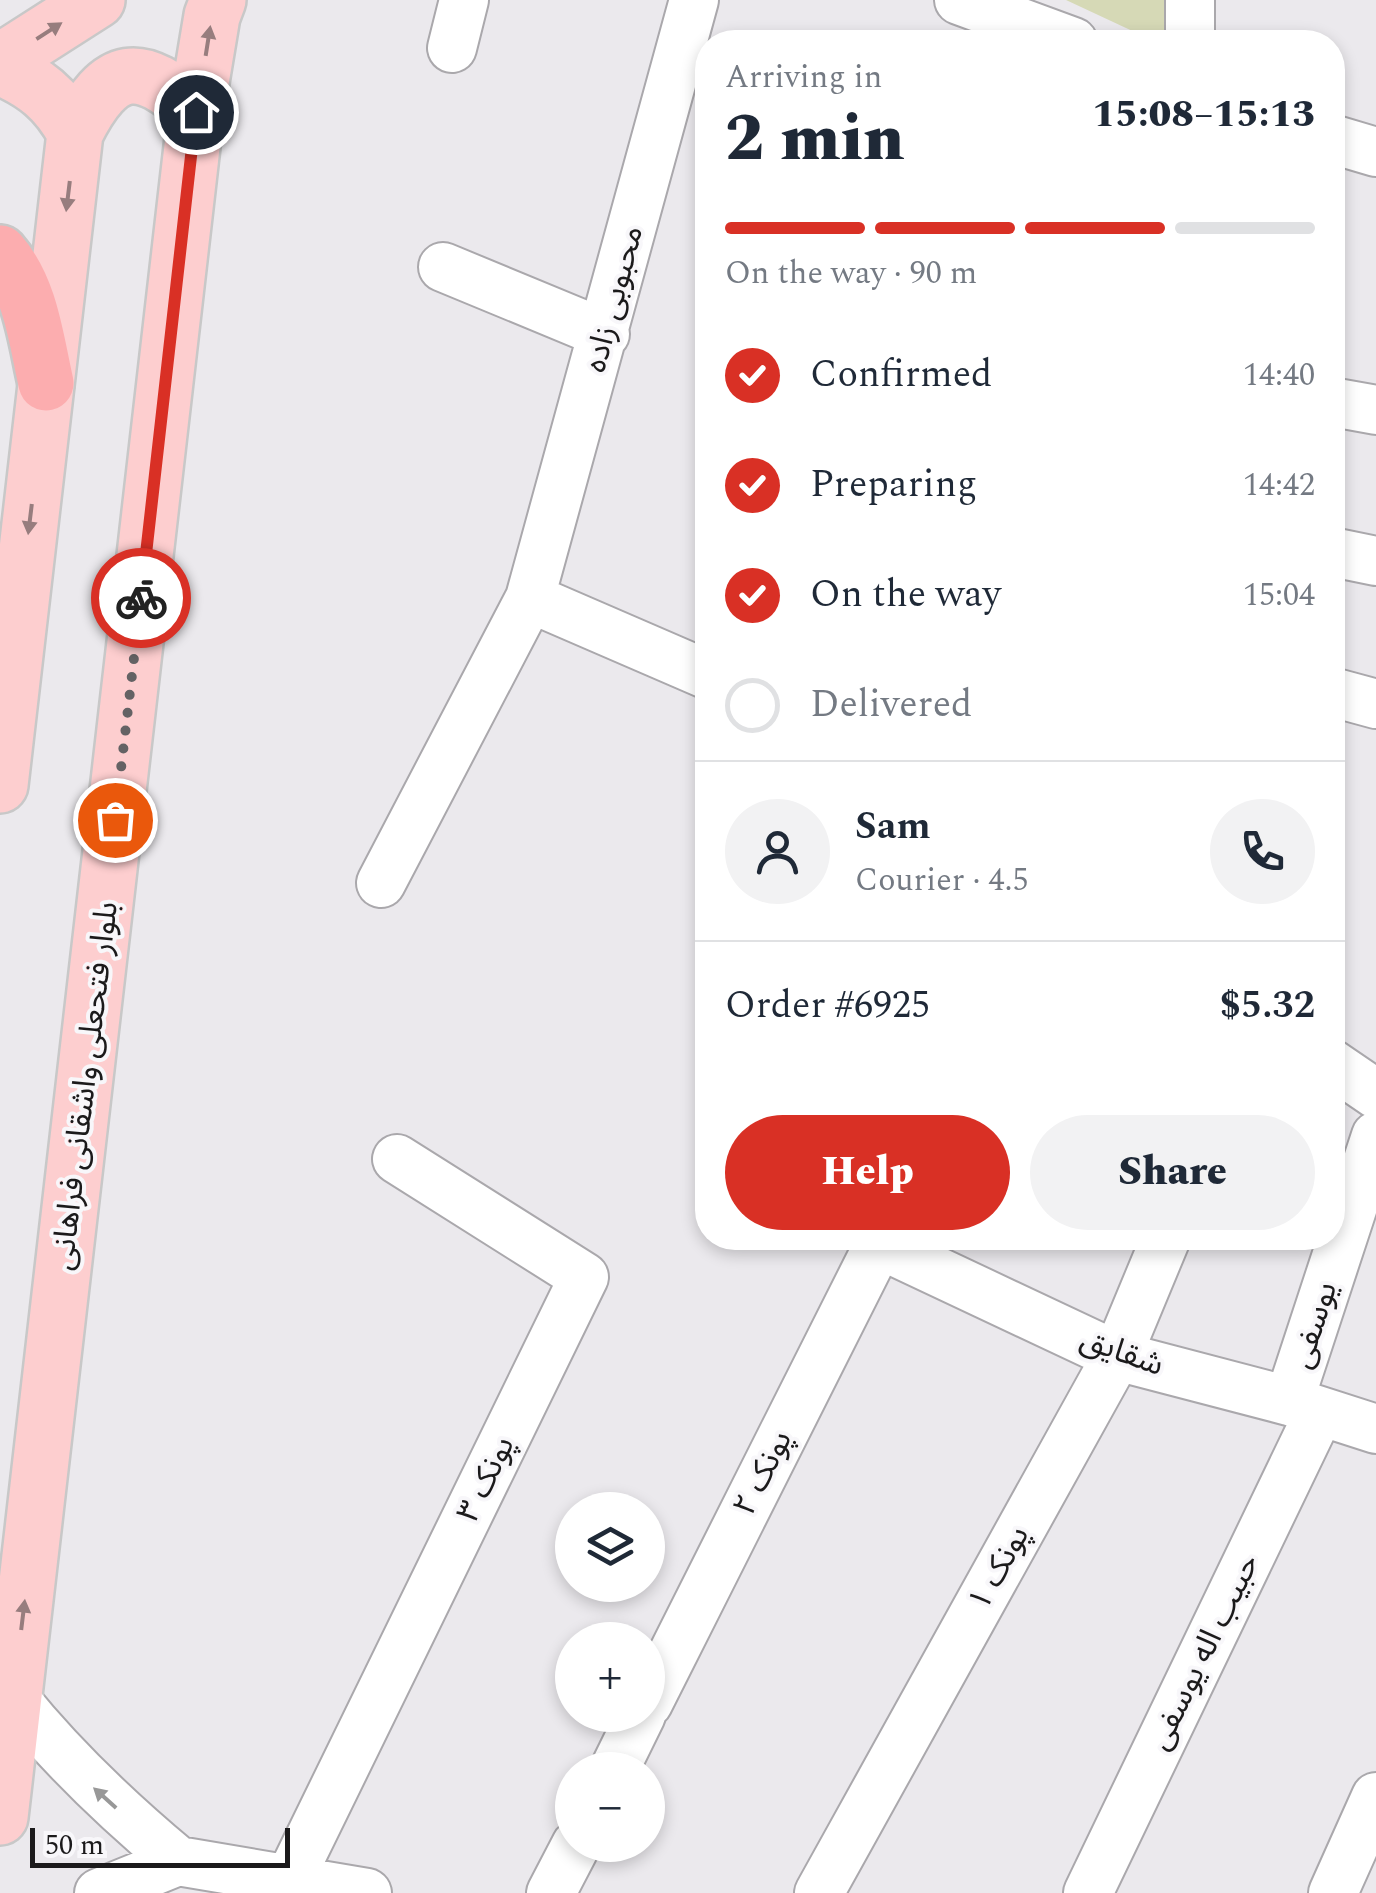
<!DOCTYPE html>
<html lang="en">
<head>
<meta charset="utf-8">
<style>
	:root { --surface:#fff; --page:#f2f2f3; --text:#1f2937; --muted:#747a83; --line:#e0e1e3; --accent:#d93025 }
	body { margin:0; font-family:Spectral,"Noto Sans Arabic",serif; background:var(--page); color:var(--text); height:100vh; display:flex; flex-direction:column; font-size:38px; white-space:nowrap }
	* { box-sizing:border-box; margin:0 }
	p { font-size:32px; color:var(--muted) }
	.icon { flex:none; width:55px; height:55px; fill:none; stroke:currentColor; stroke-width:2; stroke-linecap:round; stroke-linejoin:round }
	.map { position:relative; flex:1; overflow:hidden }
	.sheet { position:absolute; left:695px; top:30px; width:650px; height:1220px; display:flex; flex-direction:column; background:var(--surface); border-radius:40px; box-shadow:0 5px 15px #0003 }
	.sheet>* { flex:none }
	.buttons { position:absolute; left:555px; top:1492px; display:grid; gap:20px }
	.buttons a { display:grid; place-items:center; width:110px; height:110px; border-radius:50%; background:var(--surface); box-shadow:0 5px 15px #0003; font-size:50px }
	.scale { position:absolute; left:30px; bottom:25px; width:260px; box-sizing:border-box; padding-left:10px; border:5px solid #1b1a1b; border-top:0; font-size:28px; line-height:35px; white-space:nowrap; color:#1b1a1b; -webkit-text-stroke:8px #f8f7fa; paint-order:stroke }
	.pin { position:absolute; display:grid; place-items:center; width:85px; height:85px; color:#fff; margin:-42px; border:5px solid #fff; border-radius:50%; box-shadow:0 2px 10px #0007 }
	.courier { position:absolute; display:grid; place-items:center; width:100px; height:100px; margin:-50px; border:8px solid #d93025; border-radius:50%; background:#fff; color:#222; box-shadow:0 2px 12px #0007 }
	.headline em { font-style:normal; font-weight:800 }
	.headline div { display:flex; flex-direction:column-reverse }
	.headline { display:flex; align-items:center; justify-content:space-between; height:170px; padding:0 30px }
	h1 { font-size:65px; font-weight:800; line-height:75px }
	.bar { display:grid; grid-template-columns:repeat(4,1fr); gap:15px 10px; align-content:center; height:120px; padding:0 30px }
	.bar i { height:12px; border-radius:8px; background:var(--line) }
	.bar .selected { background:var(--accent) }
	.bar p { grid-column:span 4 }
	.line { display:flex; align-items:center; gap:25px; padding:0 30px; border-top:2px solid var(--line) }
	.line div { flex:1 }
	.round { display:grid; place-items:center; flex:none; width:105px; height:105px; border-radius:52px; background:var(--page) }
	ol { padding:0 30px; list-style:none }
	li { display:flex; align-items:center; gap:30px; height:110px }
	li p { margin-inline-start:auto }
	li .icon { padding:10px; border-radius:50%; background:var(--accent); color:#fff; stroke-width:4 }
	li:last-child { color:var(--muted) }
	li i { width:55px; height:55px; border:5px solid var(--line); border-radius:50% }
	.action { display:flex; gap:20px; margin-top:auto; padding:20px 30px }
	.action a { flex:1; height:115px; border-radius:60px; background:var(--accent); color:#fff; font-size:40px; font-weight:800; line-height:115px; text-align:center }
	.action a+a { background:var(--page); color:var(--text) }
	.map>svg:first-child { display:block }
	.green { fill:#d6d9b6 }
	.lines { fill:none; stroke-linecap:round; stroke-linejoin:round }
	.minor-casing { stroke:#aaa8ac; stroke-width:52 }
	.major-casing { stroke:#c8c8c8; stroke-width:60 }
	.highway-casing { stroke:#c8c8c8; stroke-width:60 }
	.minor { stroke:#fff; stroke-width:48 }
	.major { stroke:#fdcecf; stroke-width:55 }
	.highway { stroke:#fcadaf; stroke-width:55 }
	.oneway { fill:#977d7e }
	.oneway2 { fill:#989898 }
	.done { stroke:#646264; stroke-width:10; stroke-dasharray:0 18 }
	.route { stroke:#d93025; stroke-width:12 }
	.labels { text-anchor:middle; dominant-baseline:central; stroke-width:8; stroke-linejoin:round; paint-order:stroke }
	.street-label { font-size:32px; fill:#1b1a1b; stroke:#f8f7fa }
</style>
</head>
<body>
<div class="map">
<svg width="1376" height="1893" viewBox="0 0 1376 1893">
	<rect width="100%" height="100%" fill="#ebe9ed"/>
	<!-- green -->
	<path class="green" d="M 1066,0 L 1165,0 L 1165,42 L 1156,42 Z"/>
	<g class="lines">
		<!-- minor casing -->
		<g class="minor-casing">
			<path id="minor" d="M 959,0 L 1073,42
				M 1190,42 L 1190,0
				M 452,48 L 464,0
				M 1332,139 L 1376,152
				M 443,267 L 605,334
				M 1332,402 L 1376,410
				M 1332,552 L 1376,561
				M 530,598 L 708,675
				M 1332,692 L 1376,704
				M 381,883 L 530,598 L 694,0
				M 1332,1064 L 1376,1094
				M 1289,1401 L 1376,1136
				M 14,1698 C 63,1759 118,1811 178,1861
				M 648,1703 L 879,1244 L 1117,1356 L 1289,1401 L 1376,1429
				M 614,1770 L 641,1715
				M 99,1893 L 178,1861 L 367,1893
				M 283,1893 L 584,1277 L 397,1159
				M 551,1893 L 576,1845
				M 819,1893 L 1117,1356 L 1166,1238
				M 1088,1893 L 1320,1411
				M 1333,1893 L 1376,1797"/>
		</g>
		<!-- major casing -->
		<g class="major-casing">
			<path id="major" d="M 0,62 L 97,0
				M 0,67 C 35,82 57,99 75,133 L 0,785
				M 75,133 C 110,63 140,59 196,112
				M 0,1817 L 196,112 L 212,16 L 218,0"/>
		</g>
		<!-- highway casing -->
		<g class="highway-casing">
			<path id="highway" d="M 0,253 C 31,288 36,339 46,383"/>
		</g>
		<!-- minor -->
		<use href="#minor" class="minor"/>
		<!-- major -->
		<use href="#major" class="major"/>
		<!-- highway -->
		<use href="#highway" class="highway"/>
	</g>
	<!-- one-way arrows -->
	<defs><path id="oneway-solid" d="M-6-.8H1V-3.2L6.5 0L1 3.2V.8H-6Z" transform="scale(2.5)"/></defs>
	<g class="oneway">
		<use href="#oneway-solid" transform="translate(49 31) rotate(-33)"/>
		<use href="#oneway-solid" transform="translate(208 41) rotate(-81)"/>
		<use href="#oneway-solid" transform="translate(68 196) rotate(97)"/>
		<use href="#oneway-solid" transform="translate(30 519) rotate(97)"/>
		<use href="#oneway-solid" transform="translate(23 1615) rotate(-83)"/>
	</g>
	<use class="oneway2" href="#oneway-solid" transform="translate(105 1798) rotate(-138)"/>
	<g class="lines">
		<!-- done -->
		<path class="done" d="M 115,820 L 141,598"/>
		<!-- route -->
		<path class="route" d="M 141,598 L 196,112"/>
	</g>
	<g class="labels">
		<!-- street labels -->
		<g class="street-label">
			<text transform="translate(614 299) rotate(-75)">محبوبی زاده</text>
			<text transform="translate(85 1086) rotate(-83)">بلوار فتحعلی واشقانی فراهانی</text>
			<text transform="translate(1314 1325) rotate(-72)">یوسفی</text>
			<text transform="translate(1122 1352) rotate(20)">شقایق</text>
			<text transform="translate(763 1473) rotate(-63)">پونک ۲</text>
			<text transform="translate(486 1479) rotate(-64)">پونک ۳</text>
			<text transform="translate(999 1568) rotate(-61)">پونک ۱</text>
			<text transform="translate(1204 1652) rotate(-64)">حبیب اله یوسفی</text>
		</g>
	</g>
</svg>
<div class="buttons">
<a><svg class="icon" aria-label="layers" viewBox="0 0 24 24"><path d="M12 4l9 5-9 5-9-5zM3 14l9 5 9-5"/></svg></a>
<a>+</a>
<a>−</a>
</div>
<div class="scale">50 m</div>
<div class="pin" style="left:115px;top:820px;background:#ea580c"><svg class="icon" aria-label="bag" viewBox="0 0 24 24"><path d="M5 8h14l-1 12H6zM9 8a3 3 0 0 1 6 0"/></svg></div>
<div class="pin" style="left:196px;top:112px;background:#1f2937"><svg class="icon" aria-label="home" viewBox="0 0 24 24"><path d="M3 11l9-7 9 7M6 9v11h12V9"/></svg></div>
<div class="courier" style="left:141px;top:598px"><svg class="icon" aria-label="bike" viewBox="0 0 24 24"><circle cx="6" cy="16" r="4"/><circle cx="18" cy="16" r="4"/><path d="M6 16l4-8h5l3 8M10 8l3 8H6M13 5h3"/></svg></div>
<section class="sheet">
<div class="headline"><div><h1>2 min</h1><p>Arriving in</p></div><em>15:08–15:13</em></div>
<div class="bar"><i class="selected"></i><i class="selected"></i><i class="selected"></i><i></i><p>On the way · 90 m</p></div>
<ol>
<li><svg class="icon" aria-label="check" viewBox="0 0 24 24"><path d="M5 12l5 5 9-10"/></svg>Confirmed<p>14:40</p></li>
<li><svg class="icon" aria-label="check" viewBox="0 0 24 24"><path d="M5 12l5 5 9-10"/></svg>Preparing<p>14:42</p></li>
<li><svg class="icon" aria-label="check" viewBox="0 0 24 24"><path d="M5 12l5 5 9-10"/></svg>On the way<p>15:04</p></li>
<li><i></i>Delivered</li>
</ol>
<div class="line" style="height:180px"><a class="round"><svg class="icon" aria-label="person" viewBox="0 0 24 24"><circle cx="12" cy="8" r="4"/><path d="M4 21q1-7 8-7t8 7"/></svg></a><div><b>Sam</b><p>Courier · 4.5</p></div><a class="round"><svg class="icon" aria-label="phone" viewBox="0 0 24 24"><path d="M5 4h4l2 5-3 2q2 4 5 5l2-3 5 2v4C11 20 4 13 5 4z"/></svg></a></div>
<div class="line" style="height:130px"><div>Order #6925</div><b>$5.32</b></div>
<div class="action"><a>Help</a><a>Share</a></div>
</section>
</div>
</body>
</html>
